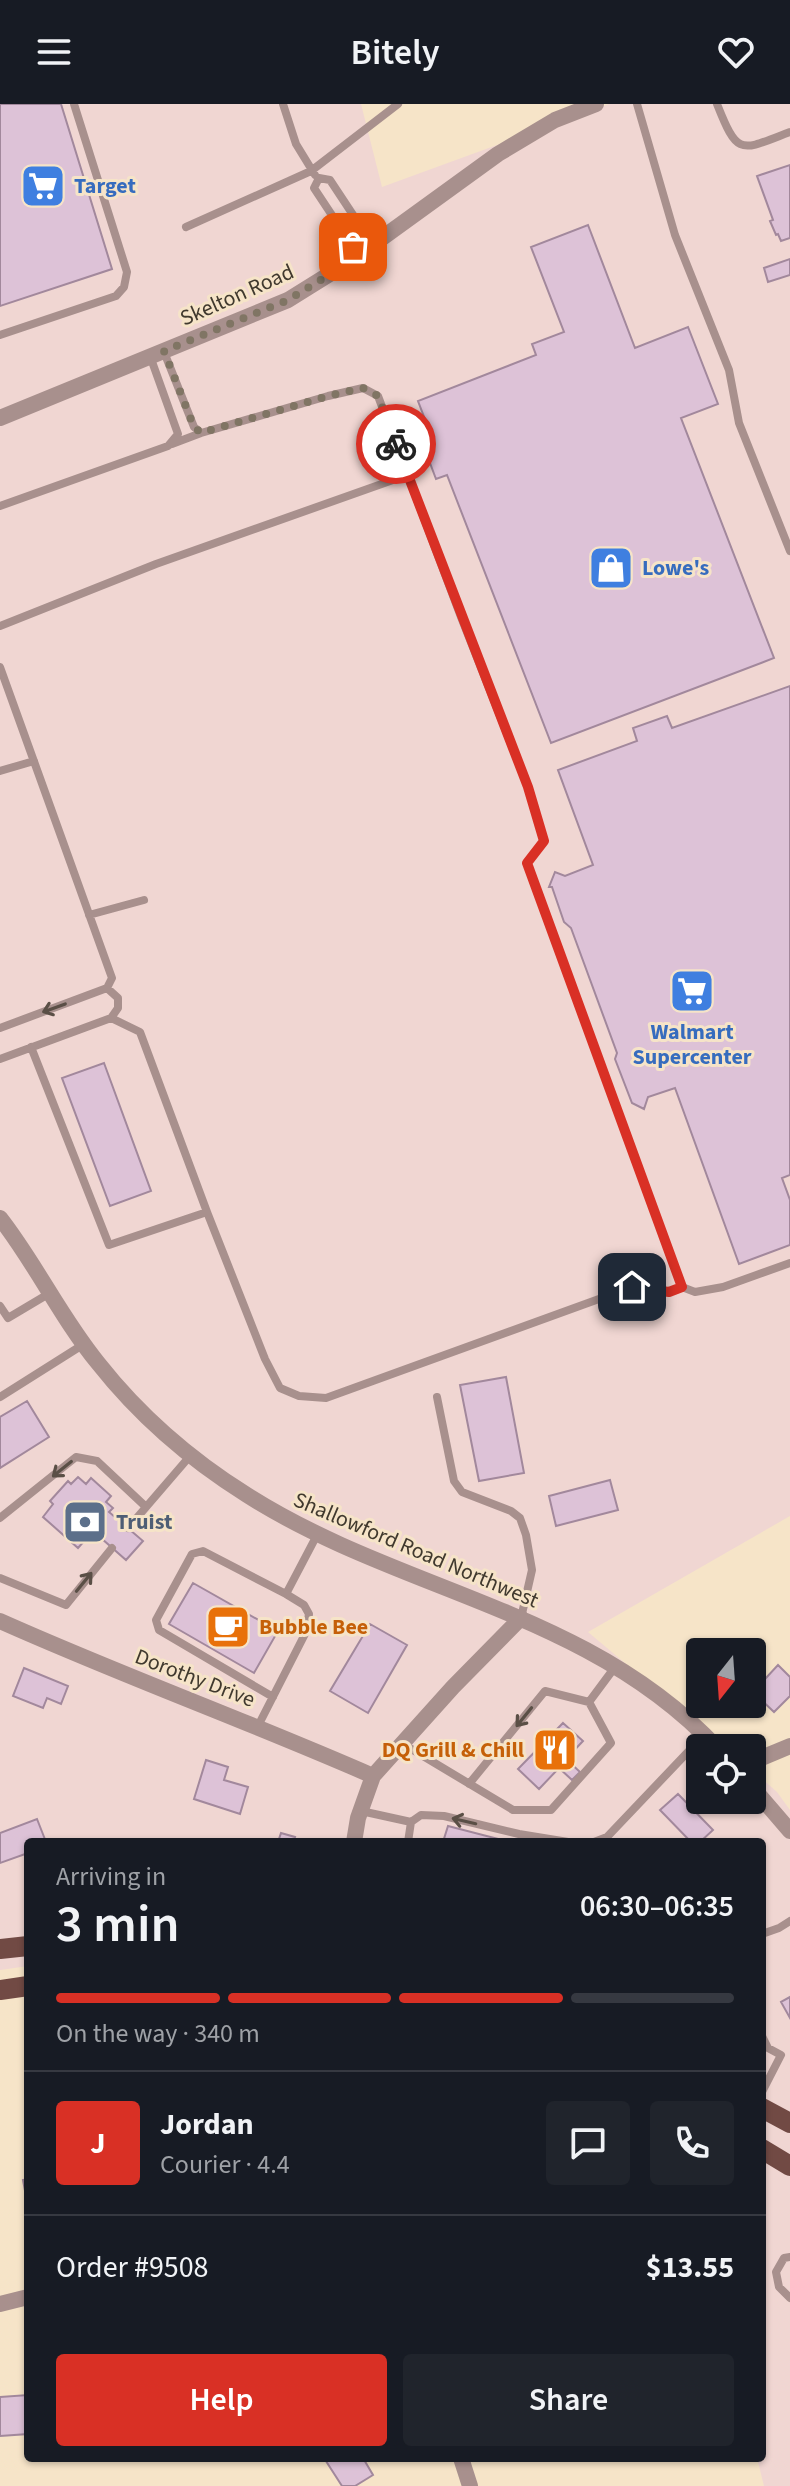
<!DOCTYPE html>
<html lang="en">
<head>
<meta charset="utf-8">
<style>
	:root { --surface:#171b24; --page:#20242c; --text:#f1f3f6; --muted:#9ea1a6; --line:#363941; --accent:#d93025 }
	body { margin:0; font-family:"Source Sans 3",sans-serif; background:var(--page); color:var(--text); height:100vh; display:flex; flex-direction:column; font-size:30px; white-space:nowrap }
	* { box-sizing:border-box; margin:0 }
	p { font-size:26px; color:var(--muted) }
	.icon { flex:none; width:44px; height:44px; fill:none; stroke:currentColor; stroke-width:2; stroke-linecap:round; stroke-linejoin:round }
	.map { position:relative; flex:1; overflow:hidden }
	.side { position:absolute; left:24px; top:1734px; width:742px; height:624px; display:flex; flex-direction:column; background:var(--surface); border-radius:8px; box-shadow:0 2px 6px #0004 }
	.side>* { flex:none }
	.needle { width:52px; rotate:197deg }
	.fabs { position:absolute; left:686px; top:1534px; display:grid; gap:16px }
	.fabs a { display:grid; place-items:center; width:80px; height:80px; border-radius:8px; background:var(--surface); box-shadow:0 2px 6px #0004; font-size:40px }
	.pin { position:absolute; display:grid; place-items:center; width:68px; height:68px; color:#fff; margin:-34px; border-radius:16px; box-shadow:0 4px 12px #0006 }
	.courier { position:absolute; display:grid; place-items:center; width:80px; height:80px; margin:-40px; border:6px solid #d93025; border-radius:50%; background:#fff; color:#222; box-shadow:0 2px 10px #0007 }
	.head em { font-style:normal; font-weight:600 }
	.head div { display:flex; flex-direction:column-reverse }
	.head { display:flex; align-items:center; justify-content:space-between; height:136px; padding:0 32px }
	h1 { font-size:52px; font-weight:600; line-height:60px }
	.bar { display:grid; grid-template-columns:repeat(4,1fr); gap:12px 8px; align-content:center; height:96px; padding:0 32px }
	.bar i { height:10px; border-radius:6px; background:var(--line) }
	.bar .on { background:var(--accent) }
	.bar p { grid-column:span 4 }
	.line { display:flex; align-items:center; gap:20px; padding:0 32px; border-top:2px solid var(--line) }
	.line div { flex:1 }
	.round { display:grid; place-items:center; flex:none; width:84px; height:84px; border-radius:8px; background:var(--page) }
	.button { display:flex; gap:16px; margin-top:auto; padding:16px 32px }
	.button a { flex:1; height:92px; border-radius:8px; background:var(--accent); color:#fff; font-size:32px; font-weight:600; line-height:92px; text-align:center }
	.button a+a { background:var(--page); color:var(--text) }
	header { display:flex; justify-content:space-between; align-items:center; height:104px; padding:0 32px; background:var(--surface); font-size:36px; font-weight:600 }
	.map>svg:first-child { display:block }
	.commercial { fill:#f0d6d2 }
	.building { fill:#ddc2d7; stroke:#a2889c; stroke-width:2 }
	.lines { fill:none; stroke-linecap:round; stroke-linejoin:round }
	.service { stroke:#a8908d; stroke-width:8 }
	.minor { stroke:#a8908d; stroke-width:16 }
	.primary { stroke:#714a44; stroke-width:20 }
	.oneway { stroke:#5a4f46 }
	.done { stroke:#807564; stroke-width:8; stroke-dasharray:0 14.4 }
	.route { stroke:#d93025; stroke-width:10 }
	.labels { text-anchor:middle; dominant-baseline:central; stroke-width:6; stroke-linejoin:round; paint-order:stroke }
	.shop-label { font-size:22px; font-weight:bold; fill:#366cbe; stroke:#f6e4c8; text-anchor:start }
	.street-label { font-size:22px; fill:#40392e; stroke:#f6e4c8 }
	.service-label { font-size:22px; font-weight:bold; fill:#4e5e75; stroke:#f6e4c8; text-anchor:start }
	.food-label { font-size:22px; font-weight:bold; fill:#c56008; stroke:#f6e4c8; text-anchor:start }
</style>
</head>
<body>
<header><svg class="icon" aria-label="menu" viewBox="0 0 24 24"><path d="M4 6h16M4 12h16M4 18h16"/></svg>Bitely<svg class="icon" aria-label="heart" viewBox="0 0 24 24"><path d="M12 20l-8-8c-3-5 5-10 8-4 3-6 11-1 8 4z"/></svg></header>
<div class="map">
<svg width="790" height="2382" viewBox="0 0 790 2382">
	<rect width="100%" height="100%" fill="#f6e4c8"/>
	<!-- commercial -->
	<path class="commercial" d="M 0,0 L 361,0 L 382,83 L 609,0 L 790,0 L 790,1412 L 588,1528 L 726,1644 L 700,1644 L 700,1696 L 752,1696 L 752,1666 L 777,1688 L 790,1706 L 790,2382 L 764,2382 L 757,2354 L 762,2354 L 762,1738 L 28,1738 L 28,1862 L 0,1866 Z"/>
	<!-- building -->
	<path class="building" d="M 0,0 L 61,0 L 112,165 L 0,202 Z
		M 790,61 L 790,134 L 781,137 L 778,130 L 776,131 L 770,117 L 773,116 L 757,72 Z
		M 588,121 L 635,244 L 688,223 L 718,300 L 681,314 L 774,554 L 551,639 L 447,371 L 436,375 L 424,343 L 434,339 L 418,297 L 536,251 L 532,240 L 564,228 L 531,143 Z
		M 790,155 L 790,171 L 768,178 L 764,164 Z
		M 790,582 L 790,1071 L 782,1074 L 790,1096 L 790,1141 L 739,1160 L 675,984 L 648,993 L 644,1005 L 632,999 L 615,955 L 617,949 L 571,824 L 564,818 L 552,783 L 549,783 L 555,768 L 565,772 L 593,761 L 558,666 L 637,637 L 633,624 L 667,612 L 672,624 Z
		M 104,959 L 151,1087 L 110,1102 L 62,974 Z
		M 506,1273 L 524,1369 L 479,1377 L 460,1281 Z
		M 27,1297 L 49,1333 L 0,1364 L 0,1313 Z
		M 78,1373 L 86,1380 L 91,1374 L 111,1392 L 106,1398 L 113,1404 L 109,1408 L 143,1437 L 126,1456 L 93,1427 L 78,1444 L 43,1413 L 53,1400 L 50,1397 L 68,1377 L 71,1380 Z
		M 610,1376 L 618,1406 L 556,1422 L 549,1392 Z
		M 193,1479 L 278,1527 L 254,1569 L 169,1520 Z
		M 370,1520 L 407,1541 L 368,1609 L 330,1587 Z
		M 778,1561 L 790,1573 L 790,1592 L 774,1608 L 753,1588 Z
		M 24,1564 L 68,1582 L 61,1600 L 47,1594 L 43,1604 L 13,1592 Z
		M 563,1619 L 583,1637 L 566,1655 L 580,1668 L 572,1676 L 559,1664 L 539,1685 L 518,1665 Z
		M 206,1656 L 228,1663 L 224,1676 L 248,1683 L 240,1710 L 194,1695 Z
		M 678,1690 L 713,1726 L 700,1738 L 691,1738 L 660,1706 Z
		M 37,1715 L 46,1738 L 28,1738 L 28,1749 L 0,1759 L 0,1729 Z
		M 448,1722 L 510,1738 L 443,1738 Z
		M 281,1729 L 295,1733 L 293,1738 L 278,1738 Z
		M 790,1893 L 790,1914 L 781,1898 Z
		M 28,2075 L 28,2103 L 23,2076 Z
		M 28,2291 L 28,2330 L 0,2332 L 0,2293 Z
		M 324,2354 L 363,2354 L 373,2371 L 355,2382 L 342,2382 Z"/>
	<g class="lines">
		<!-- service -->
		<path class="service" d="M 283,0 L 296,40 L 315,71
			M 637,0 L 675,131 L 729,266 L 739,319 L 790,447
			M 717,0 C 738,53 740,47 790,28
			M 186,123 L 311,67 L 398,0
			M 364,141 L 353,143 L 314,84 L 319,74 L 330,76 L 367,132 L 365,143
			M 0,231 L 116,192 L 124,183 L 127,168 L 74,0
			M 172,340 L 201,329
			M 0,402 L 168,342 L 178,330 L 150,252
			M 0,522 L 156,460 L 407,371
			M 0,563 L 112,874 L 107,884 L 0,924
			M 0,667 L 34,657
			M 89,811 L 144,796
			M 111,914 L 140,928 L 207,1108
			M 31,943 L 109,1141 L 207,1108 L 265,1255 L 280,1284 L 299,1292 L 326,1294 L 632,1183 L 669,1188 L 682,1183 L 527,759 L 544,737 L 528,683 L 461,513 L 378,292 L 363,284 L 328,292 L 201,329 L 194,323 L 164,248
			M 0,955 L 111,914 L 118,904 L 118,894 L 107,884
			M 682,1183 L 695,1188 L 723,1183 L 790,1159
			M 0,1202 L 8,1214 L 50,1189
			M 0,1293 L 84,1240
			M 437,1293 L 454,1377 L 462,1388 L 511,1407 L 520,1414 L 526,1431 L 532,1466 L 521,1514
			M 0,1414 L 76,1353 L 97,1357 L 145,1402
			M 128,1424 L 190,1352
			M 0,1474 L 66,1501 L 112,1444
			M 273,1593 L 159,1526 L 156,1516 L 192,1450 L 203,1447 L 286,1490
			M 258,1622 L 306,1528 L 309,1510 L 304,1501 L 286,1490 L 317,1431
			M 403,1640 L 513,1706 L 551,1706 L 611,1639 L 589,1598 L 615,1563
			M 469,1680 L 545,1587 L 589,1598
			M 361,1707 L 411,1718
			M 408,1738 L 411,1718 L 421,1711 L 444,1712 L 519,1730 L 568,1738
			M 594,1738 L 607,1733 L 704,1631
			M 762,1830 L 779,1824 L 790,1817
			M 762,1932 L 768,1944 L 781,1951 L 762,1988
			M 790,2153 L 784,2154 L 776,2168 L 779,2183 L 790,2194"/>
		<!-- minor -->
		<path class="minor" d="M 0,314 L 288,196 L 349,158 L 498,50 L 555,16 L 596,0
			M 0,1114 C 36,1160 61,1214 98,1259 C 139,1311 191,1356 247,1391 C 399,1488 589,1506 717,1644
			M 0,1517 C 123,1572 250,1618 373,1672
			M 752,1658 L 790,1642
			M 752,1683 L 790,1727
			M 354,1738 L 358,1714 L 373,1672 L 453,1583 L 521,1514
			M 0,2200 L 28,2193
			M 461,2354 L 470,2382"/>
		<!-- primary -->
		<path class="primary" d="M 0,1845 L 28,1842
			M 0,1886 L 28,1882
			M 762,2004 L 790,2019
			M 762,2045 L 790,2062"/>
	</g>
	<!-- one-way arrows -->
	<defs><path id="oneway-shaft" d="M-6 0H5M1.5-3L5.5 0L1.5 3" fill="none" stroke-width="1.6" stroke-linecap="round" stroke-linejoin="round" transform="scale(2)"/></defs>
	<g class="oneway">
		<use href="#oneway-shaft" transform="translate(54 904) rotate(160)"/>
		<use href="#oneway-shaft" transform="translate(62 1365) rotate(141)"/>
		<use href="#oneway-shaft" transform="translate(84 1478) rotate(-51)"/>
		<use href="#oneway-shaft" transform="translate(524 1613) rotate(129)"/>
		<use href="#oneway-shaft" transform="translate(464 1717) rotate(-167)"/>
	</g>
	<g class="lines">
		<!-- done -->
		<path class="done" d="M 353,143 L 364,141 L 367,145 L 334,168 L 288,196 L 164,247 L 194,323 L 201,329 L 328,292 L 363,284 L 378,292 L 396,340"/>
		<!-- route -->
		<path class="route" d="M 396,340 L 528,683 L 544,737 L 527,759 L 682,1183 L 669,1188 L 632,1183"/>
	</g>
	<!-- icons -->
	<defs>
		<g id="supermarket-square" transform="scale(2.3)"><rect x="-9" y="-9" width="18" height="18" rx="4" fill="#3f7fe0" stroke="#f6e4c8"/><path d="M-6-5.5h2.5l.6 2H6L4.5 2H-2.5L-4.4-4H-6ZM-1.5 3.2a1.3 1.3 0 1 0 .1 0ZM3 3.2a1.3 1.3 0 1 0 .1 0Z" fill="#fff"/></g>
		<g id="shop-square" transform="scale(2.3)"><rect x="-9" y="-9" width="18" height="18" rx="4" fill="#3f7fe0" stroke="#f6e4c8"/><path d="M-5-2.5h2.3a2.7 3.5 0 0 1 5.4 0H5L5.5 6h-11ZM-1.5-2.5h3a1.5 2.3 0 0 0-3 0Z" fill="#fff"/></g>
		<g id="bank-square" transform="scale(2.3)"><rect x="-9" y="-9" width="18" height="18" rx="4" fill="#5c6f8a" stroke="#f6e4c8"/><path d="M-6-4H6V4H-6ZM0-2.3a2.3 2.3 0 1 0 0 4.6a2.3 2.3 0 1 0 0-4.6Z" fill="#fff"/></g>
		<g id="cafe-square" transform="scale(2.3)"><rect x="-9" y="-9" width="18" height="18" rx="4" fill="#e8710a" stroke="#f6e4c8"/><path d="M-5.5-4.5H6V0H3Q3 3.5 0 3.5H-2.5Q-5.5 3.5-5.5 0ZM3-3.2v2h1.7v-2ZM-6 4.5H4V6H-6Z" fill="#fff"/></g>
		<g id="restaurant-square" transform="scale(2.3)"><rect x="-9" y="-9" width="18" height="18" rx="4" fill="#e8710a" stroke="#f6e4c8"/><path d="M-5-6h1v4h1v-4h1v4h1v-4h1v5L-1.5 .5V6h-2V.5L-5-1ZM5-6V6H3V1.5H1.5Q1.5-4 5-6Z" fill="#fff"/></g>
	</defs>
	<g fill-rule="evenodd">
		<use href="#supermarket-square" x="43" y="82"/>
		<use href="#shop-square" x="611" y="464"/>
		<use href="#supermarket-square" x="692" y="887"/>
		<use href="#bank-square" x="85" y="1418"/>
		<use href="#cafe-square" x="228" y="1523"/>
		<use href="#restaurant-square" x="555" y="1646"/>
	</g>
	<g class="labels">
		<!-- shop labels -->
		<g class="shop-label">
			<text x="74" y="82">Target</text>
			<text x="642" y="464">Lowe's</text>
			<text x="692" y="928" text-anchor="middle">Walmart<tspan x="692" dy="25">Supercenter</tspan></text>
		</g>
		<!-- street labels -->
		<g class="street-label">
			<text transform="translate(237 191) rotate(-24)">Skelton Road</text>
			<text transform="translate(416 1446) rotate(23)">Shallowford Road Northwest</text>
			<text transform="translate(195 1574) rotate(21)">Dorothy Drive</text>
		</g>
		<!-- service labels -->
		<g class="service-label">
			<text x="116" y="1418">Truist</text>
		</g>
		<!-- food labels -->
		<g class="food-label">
			<text x="259" y="1523">Bubble Bee</text>
			<text x="524" y="1646" text-anchor="end">DQ Grill &amp; Chill</text>
		</g>
	</g>
</svg>
<div class="fabs">
<a><svg class="needle" viewBox="-14 -14 28 28"><path d="M0-13l5 13h-10z" fill="#e53935"/><path d="M0 13l5-13h-10z" fill="#9ea1a6"/></svg></a>
<a><svg class="icon" aria-label="locate" viewBox="0 0 24 24"><circle cx="12" cy="12" r="6"/><path d="M12 2v4M12 18v4M2 12h4M18 12h4"/></svg></a>
</div>
<div class="pin" style="left:353px;top:143px;background:#ea580c"><svg class="icon" aria-label="bag" viewBox="0 0 24 24"><path d="M5 8h14l-1 12H6zM9 8a3 3 0 0 1 6 0"/></svg></div>
<div class="pin" style="left:632px;top:1183px;background:#1f2937"><svg class="icon" aria-label="home" viewBox="0 0 24 24"><path d="M3 11l9-7 9 7M6 9v11h12V9"/></svg></div>
<div class="courier" style="left:396px;top:340px"><svg class="icon" aria-label="bike" viewBox="0 0 24 24"><circle cx="6" cy="16" r="4"/><circle cx="18" cy="16" r="4"/><path d="M6 16l4-8h5l3 8M10 8l3 8H6M13 5h3"/></svg></div>
<section class="side">
<div class="head"><div><h1>3 min</h1><p>Arriving in</p></div><em>06:30–06:35</em></div>
<div class="bar"><i class="on"></i><i class="on"></i><i class="on"></i><i></i><p>On the way · 340 m</p></div>
<div class="line" style="height:144px"><b class="round" style="background:var(--accent);color:#fff">J</b><div><b>Jordan</b><p>Courier · 4.4</p></div><a class="round"><svg class="icon" aria-label="chat" viewBox="0 0 24 24"><path d="M4 5h16v11H9l-5 4z"/></svg></a><a class="round"><svg class="icon" aria-label="phone" viewBox="0 0 24 24"><path d="M5 4h4l2 5-3 2q2 4 5 5l2-3 5 2v4C11 20 4 13 5 4z"/></svg></a></div>
<div class="line" style="height:104px"><div>Order #9508</div><b>$13.55</b></div>
<div class="button"><a>Help</a><a>Share</a></div>
</section>
</div>
</body>
</html>
